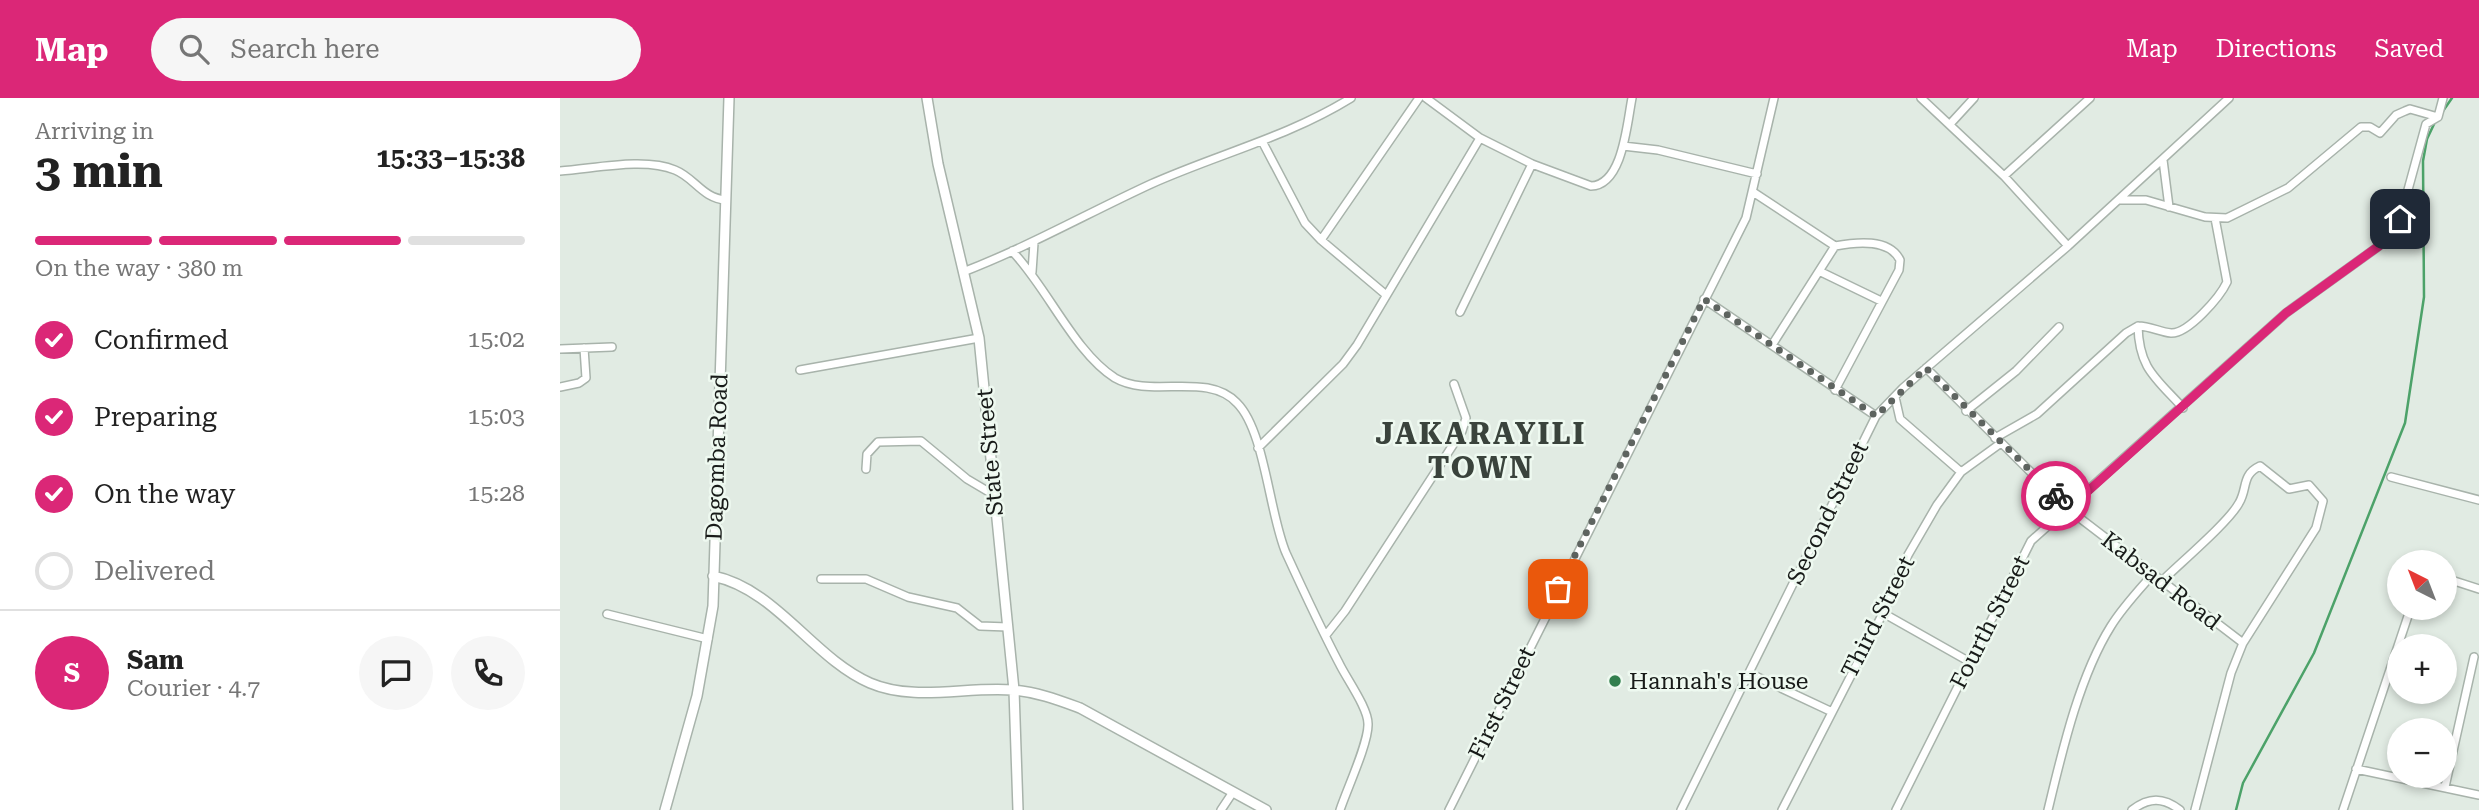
<!DOCTYPE html>
<html lang="en">
<head>
<meta charset="utf-8">
<style>
	:root { --surface:#fff; --page:#f6f6f6; --text:#222; --muted:#767676; --line:#e0e0e0; --accent:#db2777 }
	body { margin:0; font-family:"Roboto Serif",serif; background:var(--page); color:var(--text); height:100vh; display:flex; flex-direction:column; font-size:26px; white-space:nowrap }
	* { box-sizing:border-box; margin:0 }
	p { font-size:23px; color:var(--muted) }
	.icon { flex:none; width:38px; height:38px; fill:none; stroke:currentColor; stroke-width:2; stroke-linecap:round; stroke-linejoin:round }
	.map { position:relative; flex:1; overflow:hidden }
	.panel { display:flex; flex-direction:column; background:var(--surface); width:560px }
	.panel>* { flex:none }
	.needle { width:46px; rotate:318deg }
	.tools { position:absolute; left:1827px; top:452px; display:grid; gap:14px }
	.tools a { display:grid; place-items:center; width:70px; height:70px; border-radius:50%; background:var(--surface); box-shadow:0 4px 10px #0003; font-size:35px }
	.pin { position:absolute; display:grid; place-items:center; width:60px; height:60px; color:#fff; margin:-30px; border-radius:14px; box-shadow:0 4px 10px #0006 }
	.courier { position:absolute; display:grid; place-items:center; width:70px; height:70px; margin:-35px; border:5px solid #db2777; border-radius:50%; background:#fff; color:#222; box-shadow:0 2px 9px #0007 }
	.summary em { font-style:normal; font-weight:700 }
	.summary div { display:flex; flex-direction:column-reverse }
	.summary { display:flex; align-items:center; justify-content:space-between; height:119px; padding:0 35px }
	h1 { font-size:46px; font-weight:700; line-height:52px }
	.bar { display:grid; grid-template-columns:repeat(4,1fr); gap:10px 7px; align-content:center; height:84px; padding:0 35px }
	.bar i { height:9px; border-radius:5px; background:var(--line) }
	.bar .on { background:var(--accent) }
	.bar p { grid-column:span 4 }
	.line { display:flex; align-items:center; gap:18px; padding:0 35px; border-top:2px solid var(--line) }
	.line div { flex:1 }
	.round { display:grid; place-items:center; flex:none; width:74px; height:74px; border-radius:37px; background:var(--page) }
	ol { padding:0 35px; list-style:none }
	li { display:flex; align-items:center; gap:21px; height:77px }
	li p { margin-inline-start:auto }
	li .icon { padding:7px; border-radius:50%; background:var(--accent); color:#fff; stroke-width:4 }
	li:last-child { color:var(--muted) }
	li i { width:38px; height:38px; border:4px solid var(--line); border-radius:50% }
	header { display:flex; align-items:center; gap:42px; box-sizing:border-box; height:98px; padding:0 35px; background:var(--accent); color:#fff }
	header strong { font-size:33px }
	nav { display:flex; gap:38px; margin-inline-start:auto; font-size:24px }
	.search { width:490px; height:63px; background:var(--page); display:flex; align-items:center; gap:18px; box-sizing:border-box; padding:0 24px; border-radius:38px; color:var(--muted); font-size:26px }
	main { display:flex; flex:1; min-height:0 }
	.map>svg:first-child { display:block }
	.lines { fill:none; stroke-linecap:round; stroke-linejoin:round }
	.stream { stroke:#4ca269; stroke-width:2.5 }
	.minor-casing { stroke:#a8b3ab; stroke-width:10 }
	.tertiary-casing { stroke:#a8b3ab; stroke-width:12 }
	.minor { stroke:#fff; stroke-width:7 }
	.tertiary { stroke:#fff; stroke-width:9 }
	.done { stroke:#5e6460; stroke-width:7; stroke-dasharray:0 12.6 }
	.route { stroke:#db2777; stroke-width:9 }
	.poi-dot { fill:#327f4e; stroke:#eef9f0; stroke-width:2.5 }
	.labels { text-anchor:middle; dominant-baseline:central; stroke-width:5; stroke-linejoin:round; paint-order:stroke }
	.street-label { font-size:23px; fill:#181b19; stroke:#eef9f0 }
	.poi-label { font-size:23px; fill:#181b19; stroke:#eef9f0; text-anchor:start }
	.district-label { font-size:30px; font-weight:bold; letter-spacing:2px; fill:#3a433c; stroke:#eef9f0 }
</style>
</head>
<body>
<header>
<strong>Map</strong>
<div class="search"><svg class="icon" aria-label="search" viewBox="0 0 24 24"><circle cx="10" cy="10" r="6"/><path d="M15 15l6 6"/></svg>Search here</div>
<nav><a>Map</a><a>Directions</a><a>Saved</a></nav>
</header>
<main>
<section class="panel">
<div class="summary"><div><h1>3 min</h1><p>Arriving in</p></div><em>15:33–15:38</em></div>
<div class="bar"><i class="on"></i><i class="on"></i><i class="on"></i><i></i><p>On the way · 380 m</p></div>
<ol>
<li><svg class="icon" aria-label="check" viewBox="0 0 24 24"><path d="M5 12l5 5 9-10"/></svg>Confirmed<p>15:02</p></li>
<li><svg class="icon" aria-label="check" viewBox="0 0 24 24"><path d="M5 12l5 5 9-10"/></svg>Preparing<p>15:03</p></li>
<li><svg class="icon" aria-label="check" viewBox="0 0 24 24"><path d="M5 12l5 5 9-10"/></svg>On the way<p>15:28</p></li>
<li><i></i>Delivered</li>
</ol>
<div class="line" style="height:126px"><b class="round" style="background:var(--accent);color:#fff">S</b><div><b>Sam</b><p>Courier · 4.7</p></div><a class="round"><svg class="icon" aria-label="chat" viewBox="0 0 24 24"><path d="M4 5h16v11H9l-5 4z"/></svg></a><a class="round"><svg class="icon" aria-label="phone" viewBox="0 0 24 24"><path d="M5 4h4l2 5-3 2q2 4 5 5l2-3 5 2v4C11 20 4 13 5 4z"/></svg></a></div>
</section>
<div class="map">
<svg width="1919" height="712" viewBox="0 0 1919 712">
	<rect width="100%" height="100%" fill="#e1ebe3"/>
	<g class="lines">
		<!-- stream -->
		<path class="stream" d="M 1883,13 L 1892,0
			M 1676,712 L 1683,685 L 1754,555 L 1845,325 L 1864,199 L 1863,63 L 1867,41 L 1875,24"/>
		<!-- minor casing -->
		<g class="minor-casing">
			<path id="minor" d="M 866,0 L 920,40 L 972,66 L 1031,88 C 1063,87 1067,25 1072,0
				M 1361,0 L 1444,78 L 1508,148
				M 1391,25 L 1414,0
				M 703,45 L 745,125 L 761,142 L 825,196
				M 1063,48 L 1098,52 L 1197,76
				M 1603,62 L 1609,109
				M 0,73 C 33,71 84,59 115,72 C 135,80 142,100 166,102
				M 1444,78 L 1530,0
				M 1193,94 L 1275,148 L 1212,247
				M 1560,102 L 1586,102 L 1645,119 L 1667,120 L 1728,90 L 1801,29 L 1810,29 L 1820,35 L 1836,17 L 1845,13 L 1850,11 L 1878,19
				M 761,142 L 859,0
				M 452,153 C 487,189 514,254 555,280 C 591,301 647,273 677,305 C 705,333 709,415 726,455 C 743,492 760,529 779,565 C 786,580 809,611 808,627 C 808,646 787,691 780,712
				M 403,174 C 468,149 528,115 591,86 C 658,56 728,39 791,0
				M 472,174 L 474,145
				M 1261,174 L 1321,203
				M 1144,201 L 1316,318
				M 900,214 L 972,66
				M 1578,228 C 1579,271 1596,280 1623,310
				M 0,251 L 52,249
				M 1366,270 L 1508,411 L 1683,545 L 1671,575 L 1635,712
				M 240,272 L 419,240
				M 0,289 L 19,285 L 26,280 L 24,250
				M 1275,292 L 1339,172 L 1340,162 C 1329,140 1296,144 1275,148
				M 1335,299 L 1340,321 L 1401,374
				M 1406,313 L 1456,273 L 1499,229
				M 1435,340 L 1477,316 L 1566,235 L 1578,228 C 1590,228 1600,234 1611,235 C 1628,236 1660,199 1667,184 L 1655,120
				M 698,350 L 783,266 L 797,247 L 920,40
				M 306,371 L 307,356 L 318,344 L 361,343 L 407,381 L 434,397
				M 1831,379 L 1919,402
				M 1885,480 L 1919,491
				M 261,481 L 306,481 L 348,499 L 397,510 L 420,528 L 448,529
				M 1601,484 C 1619,466 1669,424 1679,405 C 1688,390 1681,377 1700,368 L 1729,391 L 1749,387 L 1763,403 L 1756,430 L 1683,545
				M 1323,515 L 1408,563
				M 47,516 L 148,541
				M 766,537 L 785,513 L 902,333 L 906,320 L 894,286
				M 1189,575 L 1270,613
				M 1796,671 L 1919,697
				M 1885,689 L 1914,559
				M 661,712 L 673,694
				M 889,712 L 1186,120 L 1214,0
				M 1121,712 L 1316,318 L 1343,290 L 1508,148 L 1669,0
				M 1222,712 L 1323,515 L 1348,457 L 1377,407 L 1401,374 L 1441,345
				M 1336,712 L 1471,443 L 1726,215 L 1819,148 L 1840,121 L 1866,26 L 1878,19 L 1883,0
				M 1488,712 C 1502,654 1519,579 1551,528 C 1562,510 1578,493 1592,477
				M 1572,712 C 1589,699 1603,699 1620,712
				M 1783,712 L 1851,509"/>
		</g>
		<!-- tertiary casing -->
		<g class="tertiary-casing">
			<path id="tertiary" d="M 367,0 L 378,66 L 419,240 L 454,592 L 458,712
				M 153,478 C 216,491 253,560 310,585 C 354,604 407,588 453,592 C 477,594 498,602 520,610 L 706,712
				M 105,712 L 137,598 L 153,508 L 169,0"/>
		</g>
		<!-- minor -->
		<use href="#minor" class="minor"/>
		<!-- tertiary -->
		<use href="#tertiary" class="tertiary"/>
	</g>
	<g class="lines">
		<!-- done -->
		<path class="done" d="M 998,491 L 1144,201 L 1316,318 L 1366,270 L 1496,398"/>
		<!-- route -->
		<path class="route" d="M 1496,398 L 1508,411 L 1726,215 L 1819,148 L 1840,121"/>
	</g>
	<!-- markers -->
	<circle class="poi-dot" cx="1055" cy="583" r="7"/>
	<g class="labels">
		<!-- street labels -->
		<g class="street-label">
			<text transform="translate(430 354) rotate(-95)">State Street</text>
			<text transform="translate(157 359) rotate(-88)">Dagomba Road</text>
			<text transform="translate(1268 415) rotate(-64)">Second Street</text>
			<text transform="translate(1601 483) rotate(38)">Kabsad Road</text>
			<text transform="translate(1318 519) rotate(-63)">Third Street</text>
			<text transform="translate(1430 524) rotate(-63)">Fourth Street</text>
			<text transform="translate(942 605) rotate(-64)">First Street</text>
		</g>
		<!-- poi labels -->
		<g class="poi-label">
			<text x="1069" y="583">Hannah's House</text>
		</g>
		<!-- district labels -->
		<g class="district-label">
			<text x="921" y="335">JAKARAYILI<tspan x="921" dy="34">TOWN</tspan></text>
		</g>
	</g>
</svg>
<div class="tools">
<a><svg class="needle" viewBox="-14 -14 28 28"><path d="M0-13l5 13h-10z" fill="#e53935"/><path d="M0 13l5-13h-10z" fill="#767676"/></svg></a>
<a>+</a>
<a>−</a>
</div>
<div class="pin" style="left:998px;top:491px;background:#ea580c"><svg class="icon" aria-label="bag" viewBox="0 0 24 24"><path d="M5 8h14l-1 12H6zM9 8a3 3 0 0 1 6 0"/></svg></div>
<div class="pin" style="left:1840px;top:121px;background:#1f2937"><svg class="icon" aria-label="home" viewBox="0 0 24 24"><path d="M3 11l9-7 9 7M6 9v11h12V9"/></svg></div>
<div class="courier" style="left:1496px;top:398px"><svg class="icon" aria-label="bike" viewBox="0 0 24 24"><circle cx="6" cy="16" r="4"/><circle cx="18" cy="16" r="4"/><path d="M6 16l4-8h5l3 8M10 8l3 8H6M13 5h3"/></svg></div>
</div>
</main>
</body>
</html>
